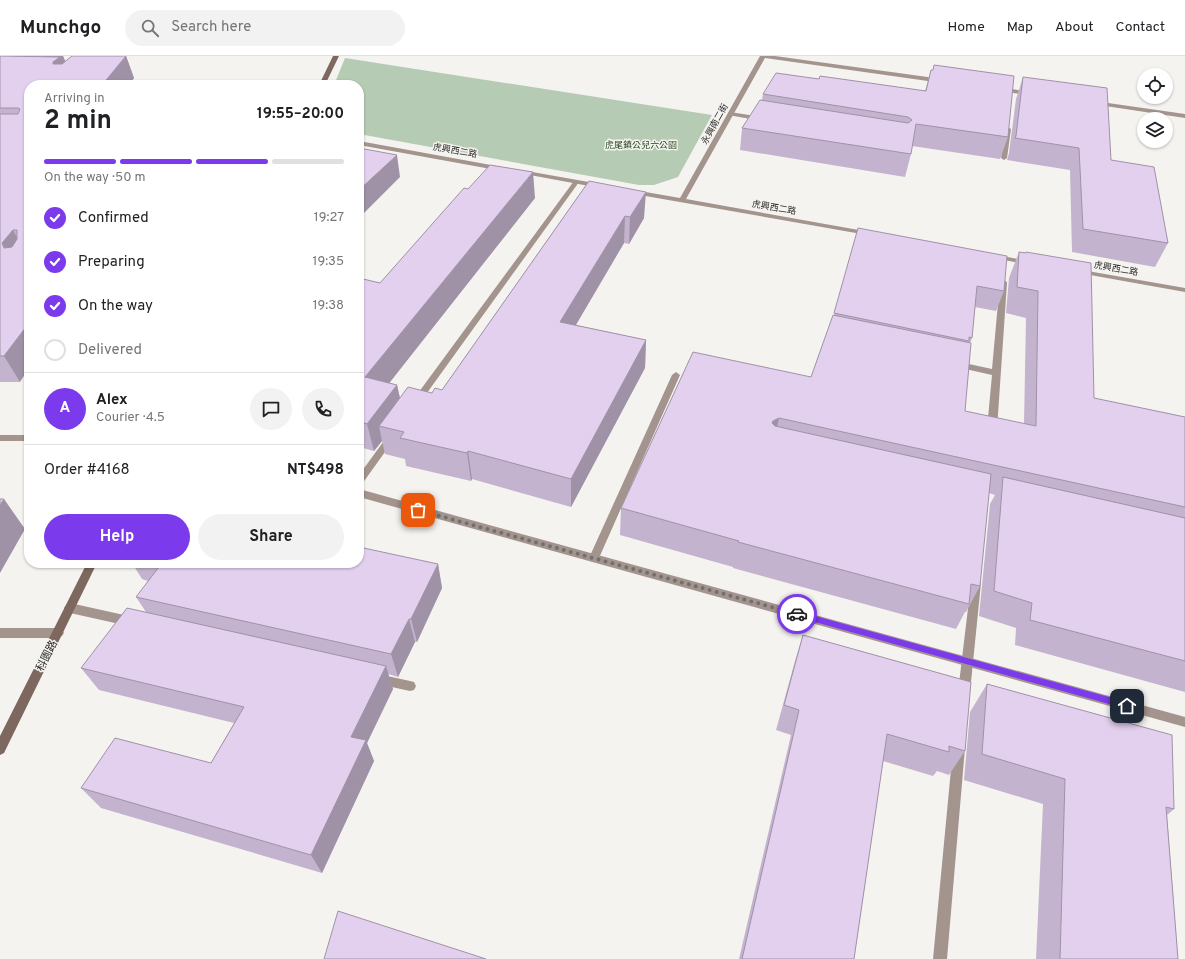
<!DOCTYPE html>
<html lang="en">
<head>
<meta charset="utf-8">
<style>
	:root { --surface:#fff; --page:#f2f2f2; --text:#202124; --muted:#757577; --line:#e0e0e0; --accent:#7c3aed }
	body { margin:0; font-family:Overpass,"Noto Sans TC",sans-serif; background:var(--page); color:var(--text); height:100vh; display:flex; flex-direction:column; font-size:15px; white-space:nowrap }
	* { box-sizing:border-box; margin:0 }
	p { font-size:13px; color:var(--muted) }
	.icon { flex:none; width:22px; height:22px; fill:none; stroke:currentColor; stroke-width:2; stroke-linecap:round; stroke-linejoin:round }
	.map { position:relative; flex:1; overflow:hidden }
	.side { position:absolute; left:24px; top:24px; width:340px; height:488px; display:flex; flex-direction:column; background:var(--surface); border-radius:16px; box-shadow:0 1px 3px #0004 }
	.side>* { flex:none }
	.controls { position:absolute; left:1137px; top:12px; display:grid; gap:8px }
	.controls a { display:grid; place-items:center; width:36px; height:36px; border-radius:50%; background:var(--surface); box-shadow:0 1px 3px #0004; font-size:20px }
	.pin { position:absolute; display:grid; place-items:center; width:34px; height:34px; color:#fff; margin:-17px; border-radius:8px; box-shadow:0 2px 6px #0006 }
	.courier { position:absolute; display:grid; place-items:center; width:40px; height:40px; margin:-20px; border:3px solid #7c3aed; border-radius:50%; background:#fff; color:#222; box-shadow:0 1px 5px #0007 }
	.overview em { font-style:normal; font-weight:700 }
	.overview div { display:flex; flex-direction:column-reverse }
	.overview { display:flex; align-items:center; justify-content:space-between; height:68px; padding:0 20px }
	h1 { font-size:26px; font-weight:700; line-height:30px }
	.bar { display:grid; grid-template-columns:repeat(4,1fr); gap:6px 4px; align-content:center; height:48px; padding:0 20px }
	.bar i { height:5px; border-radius:3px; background:var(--line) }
	.bar .selected { background:var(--accent) }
	.bar p { grid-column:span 4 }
	.line { display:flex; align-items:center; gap:10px; padding:0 20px; border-top:1px solid var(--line) }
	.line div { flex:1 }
	.round { display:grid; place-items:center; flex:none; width:42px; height:42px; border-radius:21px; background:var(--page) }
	ol { padding:0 20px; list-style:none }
	li { display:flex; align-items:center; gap:12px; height:44px }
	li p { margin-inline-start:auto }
	li .icon { padding:4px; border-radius:50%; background:var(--accent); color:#fff; stroke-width:4 }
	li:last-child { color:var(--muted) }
	li i { width:22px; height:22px; border:2px solid var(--line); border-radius:50% }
	.cta { display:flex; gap:8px; margin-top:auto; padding:8px 20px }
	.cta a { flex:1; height:46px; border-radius:24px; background:var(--accent); color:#fff; font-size:16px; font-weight:700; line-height:46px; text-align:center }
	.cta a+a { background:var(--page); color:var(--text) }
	header { display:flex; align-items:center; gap:24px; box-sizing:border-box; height:56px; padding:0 20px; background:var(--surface); border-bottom:1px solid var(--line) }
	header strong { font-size:19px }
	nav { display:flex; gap:22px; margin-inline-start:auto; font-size:14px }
	.search { width:280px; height:36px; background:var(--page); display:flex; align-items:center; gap:10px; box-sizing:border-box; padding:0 14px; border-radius:22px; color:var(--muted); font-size:15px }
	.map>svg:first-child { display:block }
	.green { fill:#b5cbb3 }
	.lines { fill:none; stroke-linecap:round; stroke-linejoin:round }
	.lane { fill:#a4948e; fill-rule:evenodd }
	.street { fill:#a4948e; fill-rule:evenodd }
	.secondary { fill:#7d675e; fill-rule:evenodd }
	.wall { fill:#c3b3ce }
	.shaded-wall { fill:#9f92a7 }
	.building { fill:#e3d0ef; stroke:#9f92a7; fill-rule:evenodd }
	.route { fill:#7c3aed }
	.done { stroke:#72706f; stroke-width:4; stroke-dasharray:0 7.2 }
	.labels { text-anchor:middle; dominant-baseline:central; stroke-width:3; stroke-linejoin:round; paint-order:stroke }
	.far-street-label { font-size:9px; fill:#2b2a29; stroke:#f5f3f0 }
	.far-park-label { font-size:9px; fill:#1d421c; stroke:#f5f3f0 }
	.street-label { font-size:11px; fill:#2b2a29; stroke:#f5f3f0 }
</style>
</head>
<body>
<header>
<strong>Munchgo</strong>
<div class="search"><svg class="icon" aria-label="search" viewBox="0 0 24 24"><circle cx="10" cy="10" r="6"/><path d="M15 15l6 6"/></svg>Search here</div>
<nav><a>Home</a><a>Map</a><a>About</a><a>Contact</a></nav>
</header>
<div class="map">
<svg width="1185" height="903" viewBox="0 0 1185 903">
	<rect width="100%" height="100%" fill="#f5f3f0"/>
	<!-- green -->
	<path class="green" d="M 345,2 L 712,59 L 678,121 L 654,129 L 639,129 L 359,78 L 359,29 L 334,29 Z"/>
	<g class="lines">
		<!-- lane -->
		<path class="lane" d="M 730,56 L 762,61 L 765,63 L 762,65 L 728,59 L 728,57 Z
			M 1008,71 L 1011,73 L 1007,102 L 1004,104 L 1001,102 L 1005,73 Z
			M 574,125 L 579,126 L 419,348 L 413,348 L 412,346 L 413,344 Z
			M 1000,225 L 1006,225 L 1007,227 L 997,373 L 992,376 L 987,373 L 992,319 L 952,310 L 951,308 L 955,305 L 992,313 Z
			M 676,316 L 680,319 L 599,502 L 598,505 L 594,506 L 590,505 L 589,502 L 672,319 Z
			M 392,377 L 397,380 L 395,382 L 362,428 L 359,430 L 359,419 L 389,378 Z
			M 976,523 L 980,524 L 981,527 L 970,636 L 968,640 L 964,641 L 960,640 L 958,636 L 971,527 L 972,524 Z
			M 70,547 L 133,561 L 137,563 L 139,566 L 137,569 L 133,571 L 70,557 L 66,555 L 64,552 L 66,549 Z
			M 0,572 L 58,572 L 62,574 L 64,577 L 62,580 L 58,582 L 0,582 Z
			M 378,618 L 410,625 L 414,626 L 416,630 L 414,634 L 410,635 L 378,628 L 374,627 L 372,623 L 374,619 Z
			M 959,686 L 963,688 L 965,692 L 947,903 L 933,903 L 953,692 L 955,688 Z"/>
		<!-- street -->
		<path class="street" d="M 760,0 L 775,0 L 942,23 L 945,25 L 942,27 L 765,2 L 686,143 L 870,176 L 873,176 L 873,180 L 634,138 L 631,136 L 634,134 L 680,142 Z
			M 999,31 L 1031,36 L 1034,38 L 1031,40 L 997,34 L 996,33 Z
			M 1094,45 L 1185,58 L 1185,62 L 1092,48 L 1092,46 Z
			M 359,85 L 502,111 L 505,113 L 502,115 L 359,89 Z
			M 521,114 L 600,128 L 603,130 L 600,132 L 519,117 L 518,116 Z
			M 991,198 L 1029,205 L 1033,207 L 1029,209 L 994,202 L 991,202 Z
			M 1076,213 L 1185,232 L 1185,236 L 1079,217 L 1075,215 Z
			M 0,379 L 29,379 L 29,385 L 0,385 Z
			M 359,433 L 1185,661 L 1185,671 L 359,441 Z"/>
		<!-- secondary -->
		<path class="secondary" d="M 333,0 L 339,0 L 325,29 L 319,29 Z
			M 87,507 L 97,507 L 4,697 L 0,699 L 0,680 Z"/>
	</g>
	<!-- wall -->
	<path class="wall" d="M 0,0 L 63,0 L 65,5 L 126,0 L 134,22 L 129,29 L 29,29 L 20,326 L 0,326 Z
		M 931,14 L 1008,81 L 1000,103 L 912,90 L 911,98 L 905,121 L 740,94 L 742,72 L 762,44 L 763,38 L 819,23 L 925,35 Z
		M 1023,21 L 1111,104 L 1168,187 L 1155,211 L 1072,196 L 1070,114 L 1007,104 L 1009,97 L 1016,43 Z
		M 589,125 L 644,162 L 629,188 L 624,187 L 576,269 L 646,284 L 645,312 L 571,451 L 472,423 L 471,425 L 406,410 L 405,403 L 385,398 L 382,385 L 374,395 L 359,391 L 359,222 L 380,227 L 468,133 L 535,142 L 389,327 L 397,329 L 400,342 L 432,337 L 442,334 Z
		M 858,172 L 1004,235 L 996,255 L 975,251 L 972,282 L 970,287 L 965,355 L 1024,368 L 1026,262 L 1006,257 L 1009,222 L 1019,196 L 1026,197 L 1026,196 L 1094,342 L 1185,361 L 1185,636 L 1015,589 L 1016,572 L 979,560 L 990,448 L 995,439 L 989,437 L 980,530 L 966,556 L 965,556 L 956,573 L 733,512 L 733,511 L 620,479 L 621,452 L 811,321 L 834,259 Z
		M 132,507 L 359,507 L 438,508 L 442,532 L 417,586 L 415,586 L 398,621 L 388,618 L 393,633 L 367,687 L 374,705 L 322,817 L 101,752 L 81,732 L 211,707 L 234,667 L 99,634 L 81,612 L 146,556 L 136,541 L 148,525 L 142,523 Z
		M 803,579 L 965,695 L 949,719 L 937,715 L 933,720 L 883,705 L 854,903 L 739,903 L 791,679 L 776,674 L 795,605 Z
		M 987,628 L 1174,753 L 1167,759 L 1178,903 L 1036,903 L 1043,748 L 964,724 L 970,656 Z"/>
	<!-- shaded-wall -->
	<path class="shaded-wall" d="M 42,0 L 63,0 L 66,7 L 62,28 L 42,1 Z
		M 126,0 L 134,22 L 129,29 L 102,29 Z
		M 397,99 L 400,121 L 359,162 L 359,134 Z
		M 533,116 L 535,142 L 372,349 L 365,321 Z
		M 646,136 L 644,162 L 629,188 L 630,161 Z
		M 625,160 L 624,187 L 561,294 L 560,266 Z
		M 13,174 L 26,198 L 16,212 L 2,187 Z
		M 29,267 L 29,312 L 20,326 L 4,300 Z
		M 646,284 L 645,312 L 571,451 L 571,423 Z
		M 397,329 L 403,356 L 379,370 L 382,385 L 374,395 L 367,368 Z
		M 779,362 L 773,389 L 767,392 L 773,365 Z
		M 468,395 L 472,423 L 471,425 L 467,397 Z
		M 4,443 L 25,473 L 0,517 L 0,449 Z
		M 438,508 L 442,532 L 417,586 L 411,563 Z
		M 409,563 L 415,586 L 398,621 L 391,598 Z
		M 386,610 L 393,633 L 367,687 L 374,705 L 322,817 L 311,799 L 351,681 Z"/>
	<!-- building -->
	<path class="building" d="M 0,0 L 60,1 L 53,6 L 53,8 L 62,8 L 72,0 L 126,0 L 102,29 L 29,29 L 29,267 L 4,300 L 0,300 L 0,58 L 18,58 L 20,53 L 18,52 L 0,52 ZM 13,174 L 17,174 L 17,183 L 12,191 L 4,192 L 2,187 Z
		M 934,9 L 1014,20 L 1008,81 L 916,68 L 911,98 L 742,72 L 760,44 L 908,67 L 912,64 L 908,61 L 763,38 L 776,17 L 819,23 L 820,20 L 926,35 L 931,14 L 933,14 Z
		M 1023,21 L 1107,32 L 1111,104 L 1154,111 L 1168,187 L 1083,173 L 1079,92 L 1015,82 L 1016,80 Z
		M 359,92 L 397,99 L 359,134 Z
		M 490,109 L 533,116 L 365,321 L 397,329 L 367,368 L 359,365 L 359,222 L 380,227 L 464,132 L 468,133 Z
		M 589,125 L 646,136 L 630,161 L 625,160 L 560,266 L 646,284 L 571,423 L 468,395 L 467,397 L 400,382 L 404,376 L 379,370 L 408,331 L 432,337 L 435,332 L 442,334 Z
		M 858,172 L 1007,200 L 1004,235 L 977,230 L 972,282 L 969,281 L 969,285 L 834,257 Z
		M 1019,196 L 1026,197 L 1026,196 L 1091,207 L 1094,342 L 1185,361 L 1185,451 L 779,362 L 773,365 L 772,367 L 775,370 L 991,418 L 980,530 L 971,528 L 969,548 L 738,486 L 739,485 L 621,452 L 693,296 L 811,321 L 833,259 L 971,287 L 965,355 L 1036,370 L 1038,235 L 1017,231 Z
		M 1003,421 L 1185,462 L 1185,605 L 1030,564 L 1032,547 L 994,535 Z
		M 0,443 L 4,443 L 0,449 Z
		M 359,491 L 438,508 L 411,563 L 409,563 L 391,598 L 136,541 L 162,507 L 161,507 L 359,507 Z
		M 127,552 L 386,610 L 351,681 L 366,684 L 311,799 L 81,732 L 115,682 L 211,707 L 244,651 L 81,612 Z
		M 803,579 L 971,626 L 965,695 L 949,690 L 949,696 L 887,678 L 854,903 L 742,903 L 799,654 L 784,649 Z
		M 987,628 L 1172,679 L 1174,753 L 1166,751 L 1178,903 L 1060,903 L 1065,723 L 982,698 Z
		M 338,855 L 486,903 L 324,903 Z"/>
	<!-- route -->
	<path class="route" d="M 797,555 L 1127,646 L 1131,650 L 1127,653 L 797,561 L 793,558 Z"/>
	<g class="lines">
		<!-- done -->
		<path class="done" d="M 418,454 L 797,558"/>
	</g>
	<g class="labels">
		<!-- far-street labels -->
		<g class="far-street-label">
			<text transform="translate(715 68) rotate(-61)">永興南二街</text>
			<text transform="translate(455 95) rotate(10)">虎興西二路</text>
			<text transform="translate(774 152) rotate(10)">虎興西二路</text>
			<text transform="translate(1116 213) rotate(10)">虎興西二路</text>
		</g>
		<!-- far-park labels -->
		<g class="far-park-label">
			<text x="641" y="89">虎尾鎮公兒六公園</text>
		</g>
		<!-- street labels -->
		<g class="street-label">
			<text transform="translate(47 600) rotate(-63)">科園路</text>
		</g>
	</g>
</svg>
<div class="controls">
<a><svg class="icon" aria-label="locate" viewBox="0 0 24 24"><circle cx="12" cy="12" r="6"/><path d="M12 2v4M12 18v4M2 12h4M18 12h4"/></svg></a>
<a><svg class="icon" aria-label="layers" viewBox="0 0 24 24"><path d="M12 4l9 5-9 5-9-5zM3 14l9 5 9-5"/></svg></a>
</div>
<div class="pin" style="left:418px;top:454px;background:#ea580c"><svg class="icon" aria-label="bag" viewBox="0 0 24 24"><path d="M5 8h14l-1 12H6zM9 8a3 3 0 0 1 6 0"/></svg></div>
<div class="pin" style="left:1127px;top:650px;background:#1f2937"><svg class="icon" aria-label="home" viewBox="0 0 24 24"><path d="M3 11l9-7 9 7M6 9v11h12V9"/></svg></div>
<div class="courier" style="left:797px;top:558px"><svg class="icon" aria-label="car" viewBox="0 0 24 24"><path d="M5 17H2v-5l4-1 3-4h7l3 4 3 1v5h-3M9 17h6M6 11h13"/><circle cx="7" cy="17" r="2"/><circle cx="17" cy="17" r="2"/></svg></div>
<section class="side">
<div class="overview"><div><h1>2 min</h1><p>Arriving in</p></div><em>19:55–20:00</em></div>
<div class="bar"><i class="selected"></i><i class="selected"></i><i class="selected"></i><i></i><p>On the way · 50 m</p></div>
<ol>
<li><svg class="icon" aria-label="check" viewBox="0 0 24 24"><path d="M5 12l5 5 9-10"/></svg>Confirmed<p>19:27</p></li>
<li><svg class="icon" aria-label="check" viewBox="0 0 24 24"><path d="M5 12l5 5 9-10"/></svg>Preparing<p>19:35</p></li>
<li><svg class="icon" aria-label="check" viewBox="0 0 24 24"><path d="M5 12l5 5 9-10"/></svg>On the way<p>19:38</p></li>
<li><i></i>Delivered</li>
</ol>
<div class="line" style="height:72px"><b class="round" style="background:var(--accent);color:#fff">A</b><div><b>Alex</b><p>Courier · 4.5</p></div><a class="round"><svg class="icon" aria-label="chat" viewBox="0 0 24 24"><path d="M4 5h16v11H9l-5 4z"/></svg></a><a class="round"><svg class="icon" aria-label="phone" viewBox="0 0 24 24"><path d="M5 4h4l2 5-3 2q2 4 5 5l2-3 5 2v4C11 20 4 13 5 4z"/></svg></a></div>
<div class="line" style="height:52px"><div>Order #4168</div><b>NT$498</b></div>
<div class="cta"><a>Help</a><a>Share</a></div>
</section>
</div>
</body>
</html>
